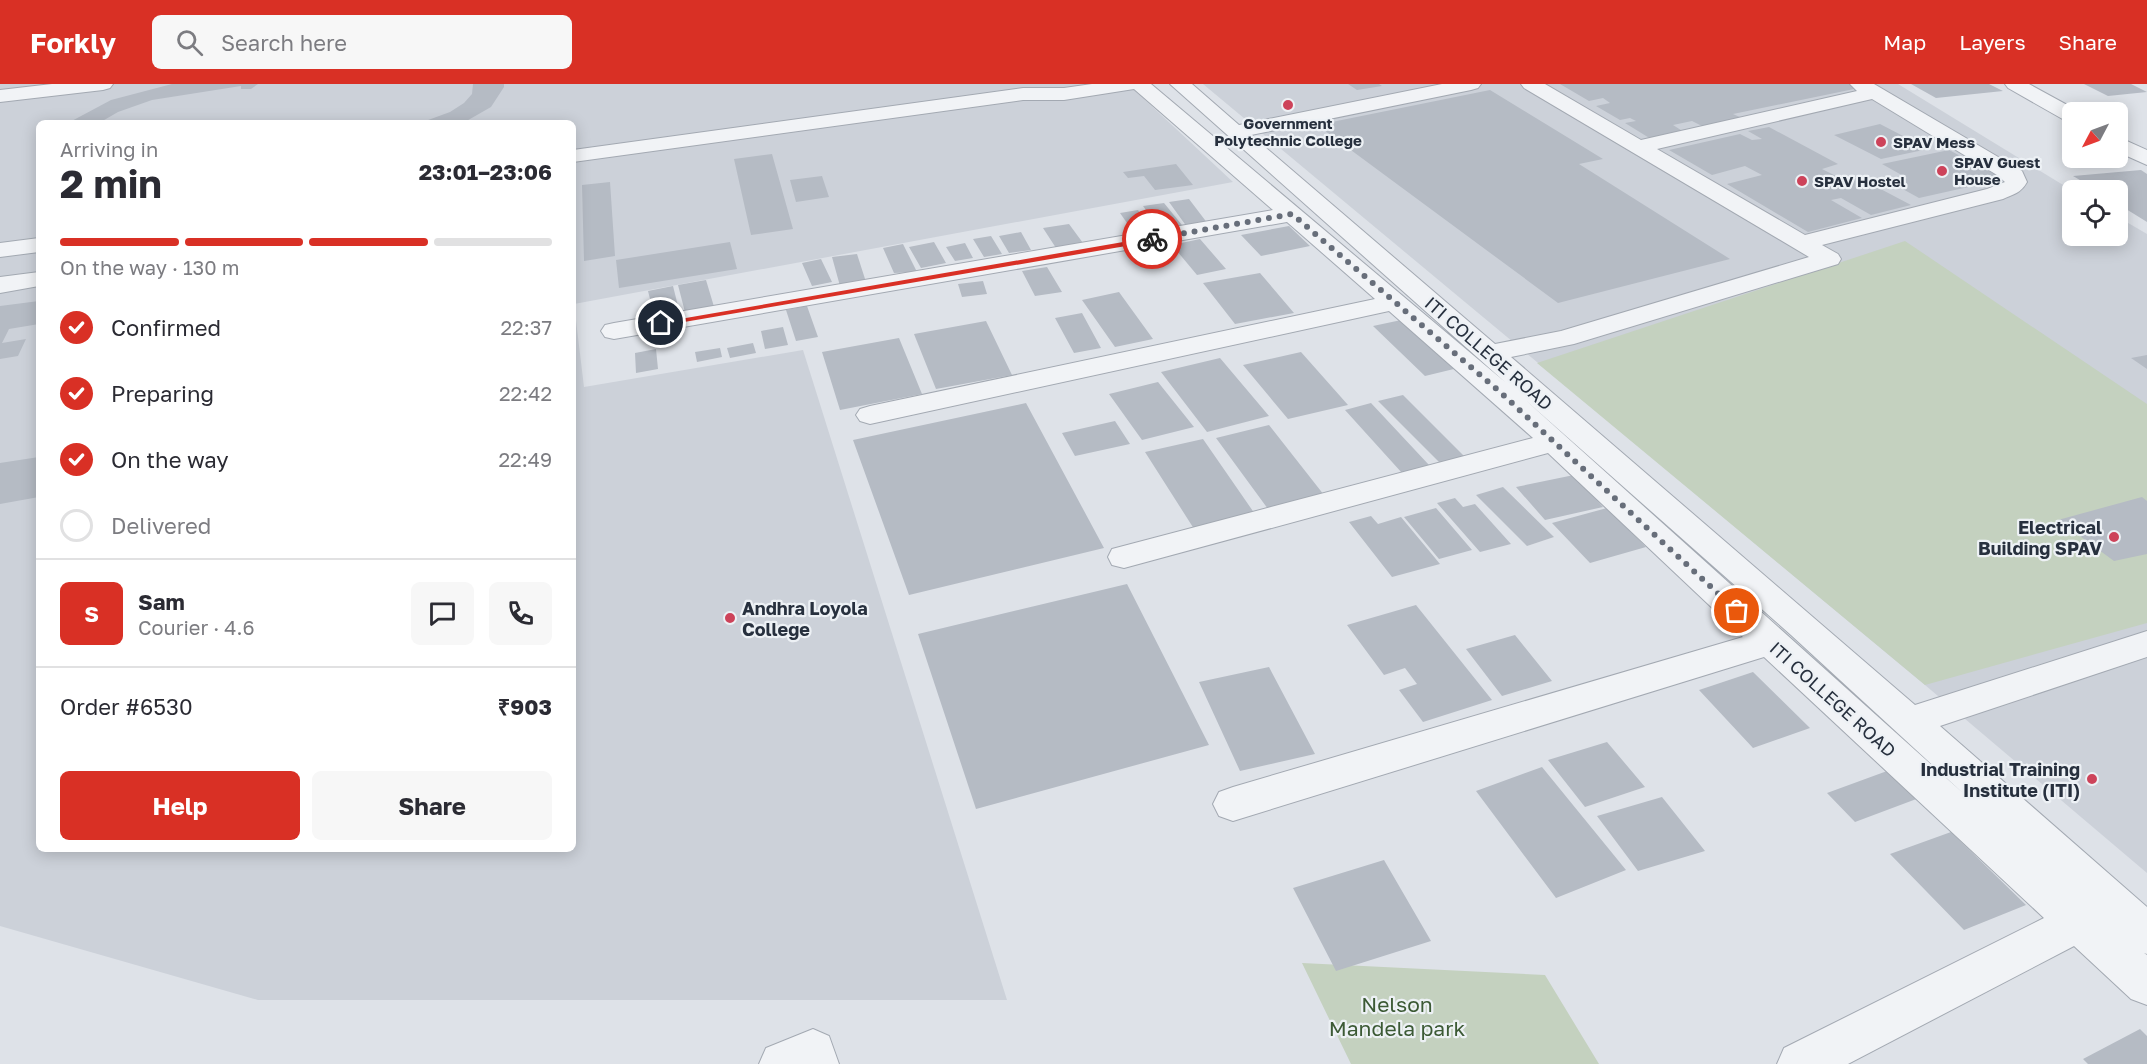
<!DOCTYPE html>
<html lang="en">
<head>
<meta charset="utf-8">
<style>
	:root { --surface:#fff; --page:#f7f7f7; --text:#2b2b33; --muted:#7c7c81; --line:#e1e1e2; --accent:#d93025 }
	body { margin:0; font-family:"Golos Text",sans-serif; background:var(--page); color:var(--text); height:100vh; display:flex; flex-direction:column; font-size:22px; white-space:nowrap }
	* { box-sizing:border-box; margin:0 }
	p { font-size:20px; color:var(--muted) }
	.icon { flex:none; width:33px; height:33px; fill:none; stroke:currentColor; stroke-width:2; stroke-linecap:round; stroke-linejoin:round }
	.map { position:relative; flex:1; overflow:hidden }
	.drawer { position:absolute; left:36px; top:36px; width:540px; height:732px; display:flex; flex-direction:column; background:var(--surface); border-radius:9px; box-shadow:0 3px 15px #0003 }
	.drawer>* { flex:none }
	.needle { width:39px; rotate:229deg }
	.fabs { position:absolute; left:2062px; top:18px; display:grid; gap:12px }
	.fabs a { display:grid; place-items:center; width:66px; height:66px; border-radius:9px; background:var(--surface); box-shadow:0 3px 15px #0003; font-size:30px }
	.pin { position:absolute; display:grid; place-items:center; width:51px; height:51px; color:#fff; margin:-26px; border:3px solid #fff; border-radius:50%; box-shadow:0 2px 6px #0007 }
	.courier { position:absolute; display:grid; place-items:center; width:60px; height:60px; margin:-30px; border:4px solid #d93025; border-radius:50%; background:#fff; color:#222; box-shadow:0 2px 8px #0007 }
	.summary em { font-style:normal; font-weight:700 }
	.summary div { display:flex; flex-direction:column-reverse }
	.summary { display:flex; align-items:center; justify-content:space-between; height:102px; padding:0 24px }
	h1 { font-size:39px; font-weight:700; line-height:45px }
	.bar { display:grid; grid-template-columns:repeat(4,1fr); gap:9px 6px; align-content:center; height:72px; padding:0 24px }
	.bar i { height:8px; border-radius:4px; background:var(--line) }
	.bar .selected { background:var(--accent) }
	.bar p { grid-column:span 4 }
	.line { display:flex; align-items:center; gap:15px; padding:0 24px; border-top:2px solid var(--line) }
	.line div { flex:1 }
	.round { display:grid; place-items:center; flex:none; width:63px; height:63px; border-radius:9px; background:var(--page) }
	ol { padding:0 24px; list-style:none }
	li { display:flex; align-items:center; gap:18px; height:66px }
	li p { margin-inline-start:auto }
	li .icon { padding:6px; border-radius:50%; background:var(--accent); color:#fff; stroke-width:4 }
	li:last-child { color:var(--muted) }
	li i { width:33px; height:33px; border:3px solid var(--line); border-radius:50% }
	.cta { display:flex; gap:12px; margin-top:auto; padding:12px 24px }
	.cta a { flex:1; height:69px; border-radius:9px; background:var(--accent); color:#fff; font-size:24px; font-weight:700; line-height:69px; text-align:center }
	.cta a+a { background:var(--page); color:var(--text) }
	header { display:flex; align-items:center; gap:36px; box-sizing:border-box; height:84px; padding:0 30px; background:var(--accent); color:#fff }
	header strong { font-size:28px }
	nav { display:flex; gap:33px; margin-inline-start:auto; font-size:21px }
	.search { width:420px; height:54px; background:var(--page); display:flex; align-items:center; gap:15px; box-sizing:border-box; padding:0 21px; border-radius:9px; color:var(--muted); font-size:22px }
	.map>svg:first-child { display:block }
	.built { fill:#ccd1d9; fill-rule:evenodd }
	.green { fill:#c4d1bf }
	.building { fill:#b5bbc4 }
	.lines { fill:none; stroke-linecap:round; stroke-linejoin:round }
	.minor-casing { stroke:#a3a9b2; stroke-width:2 }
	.minor { fill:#f1f3f6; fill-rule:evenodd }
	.route { fill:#d93025 }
	.done { stroke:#676e7a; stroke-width:6; stroke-dasharray:0 10.8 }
	.poi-dot { fill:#cd435a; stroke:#edf1f5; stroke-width:2 }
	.labels { text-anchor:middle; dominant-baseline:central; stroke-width:4.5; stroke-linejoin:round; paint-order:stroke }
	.far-poi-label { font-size:15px; font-weight:bold; fill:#27303e; stroke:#edf1f5; text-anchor:start }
	.street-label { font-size:18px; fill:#27303e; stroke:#edf1f5 }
	.poi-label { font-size:18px; font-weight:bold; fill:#27303e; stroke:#edf1f5; text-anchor:end }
	.near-park-label { font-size:21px; fill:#3c5a35; stroke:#edf1f5 }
</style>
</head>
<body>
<header>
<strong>Forkly</strong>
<div class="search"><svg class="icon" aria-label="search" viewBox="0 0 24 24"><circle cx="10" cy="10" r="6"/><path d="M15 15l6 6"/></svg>Search here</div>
<nav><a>Map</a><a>Layers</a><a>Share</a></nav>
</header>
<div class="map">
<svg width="2147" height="980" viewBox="0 0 2147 980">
	<rect width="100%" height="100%" fill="#dee2e8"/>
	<!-- built -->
	<path class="built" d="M 0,0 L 1128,0 L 1233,98 L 574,220 L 584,303 L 803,266 L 1007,916 L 258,916 L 0,842 ZM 39,39 L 573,39 L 573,765 L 39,765 Z
		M 1203,0 L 1898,0 L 2073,107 L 2073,152 L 2118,152 L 2118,133 L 2147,150 L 2147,789 L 1925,601 Z"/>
	<!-- green -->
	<path class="green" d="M 1905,157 L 2147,320 L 2147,539 L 1925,601 L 1537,279 Z
		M 1302,879 L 1545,891 L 1599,980 L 1351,980 Z"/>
	<!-- building -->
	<path class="building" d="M 172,0 L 258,0 L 251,5 L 241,5 L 241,2 L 152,16 L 118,28 L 99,39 L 68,39 L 111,16 Z
		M 473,0 L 504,0 L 504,3 L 491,23 L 463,39 L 420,39 L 450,28 L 464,19 L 472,10 Z
		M 1348,0 L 1379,0 L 1382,2 L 1357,6 Z
		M 1560,0 L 1852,0 L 1859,4 L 1733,30 L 1742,34 L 1702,42 L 1692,37 L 1673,41 L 1684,48 L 1651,55 L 1625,39 L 1636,37 L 1630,34 L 1620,36 L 1596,22 L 1610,19 L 1603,14 L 1589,17 Z
		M 1911,0 L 1989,0 L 2003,7 L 1936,14 Z
		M 2084,0 L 2131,0 L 2147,8 L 2108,12 Z
		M 1490,6 L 1603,75 L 1579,80 L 1730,175 L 1558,219 L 1317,41 Z
		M 1880,40 L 1928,65 L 1881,75 L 1834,51 Z
		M 1769,43 L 1838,80 L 1822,85 L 1842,95 L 1856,92 L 1911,121 L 1871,131 L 1841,114 L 1831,116 L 1862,134 L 1808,148 L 1727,100 L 1762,91 L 1745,82 L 1712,91 L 1669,66 L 1740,50 L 1752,56 L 1762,55 L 1748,47 Z
		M 1949,66 L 2004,95 L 1919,114 L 1890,98 L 1907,94 L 1882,80 Z
		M 772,70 L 793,145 L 751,151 L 734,75 Z
		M 1176,80 L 1193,101 L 1155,106 L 1144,92 L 1128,94 L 1123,88 Z
		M 2141,86 L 2147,90 L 2147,138 L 2118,120 L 2118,106 L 2097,106 L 2073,92 Z
		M 822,92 L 829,113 L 796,118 L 790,96 Z
		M 610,98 L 615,172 L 584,177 L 582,101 Z
		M 1189,115 L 1208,140 L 1187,143 L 1169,118 Z
		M 1164,119 L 1186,146 L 1164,150 L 1143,122 Z
		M 1138,126 L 1154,149 L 1136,152 L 1120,129 Z
		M 1069,140 L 1083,159 L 1056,164 L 1043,144 Z
		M 1289,142 L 1310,162 L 1261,172 L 1241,151 Z
		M 1021,148 L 1031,166 L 1009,169 L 999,152 Z
		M 991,152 L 1002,170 L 984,173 L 973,155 Z
		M 1200,155 L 1226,185 L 1197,191 L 1172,161 Z
		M 730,158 L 737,185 L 619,204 L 616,176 Z
		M 934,158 L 946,179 L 921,184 L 909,163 Z
		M 965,159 L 973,174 L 955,177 L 946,163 Z
		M 903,160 L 917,188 L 894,189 L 883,164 Z
		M 857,170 L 866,198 L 840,202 L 832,173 Z
		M 821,175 L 832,198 L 812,202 L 802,179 Z
		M 1047,183 L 1062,208 L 1035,212 L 1022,187 Z
		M 1260,189 L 1294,229 L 1235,240 L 1203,199 Z
		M 706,196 L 715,226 L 686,232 L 678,201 Z
		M 983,197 L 987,210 L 962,213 L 958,200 Z
		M 673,202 L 680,230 L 655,235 L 648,207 Z
		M 1119,208 L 1153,255 L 1115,263 L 1082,216 Z
		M 39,217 L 39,240 L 9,245 L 2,259 L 26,255 L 18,272 L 0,275 L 0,222 Z
		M 807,222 L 818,253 L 796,257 L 786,226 Z
		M 1082,229 L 1101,264 L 1074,269 L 1055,234 Z
		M 1406,235 L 1458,284 L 1425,292 L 1373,242 Z
		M 986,237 L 1012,291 L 936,305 L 914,250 Z
		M 783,243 L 788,261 L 765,265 L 761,247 Z
		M 899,254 L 922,310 L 840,326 L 822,268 Z
		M 753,259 L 756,269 L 730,274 L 727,264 Z
		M 720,264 L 722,273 L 697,278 L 695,268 Z
		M 656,265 L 658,285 L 636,289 L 635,269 Z
		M 1301,268 L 1348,321 L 1288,335 L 1243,281 Z
		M 2147,271 L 2147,285 L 2131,274 Z
		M 1220,274 L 1269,332 L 1207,348 L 1161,288 Z
		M 1158,298 L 1194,343 L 1142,356 L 1109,310 Z
		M 1403,311 L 1464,372 L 1440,379 L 1378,317 Z
		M 1026,319 L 1104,464 L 909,511 L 853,356 Z
		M 1371,319 L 1429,381 L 1402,389 L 1345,326 Z
		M 1115,337 L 1130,360 L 1075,372 L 1062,349 Z
		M 1269,341 L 1324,411 L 1268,425 L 1216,354 Z
		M 1203,355 L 1257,433 L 1196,448 L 1145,368 Z
		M 39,373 L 39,413 L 0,420 L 0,379 Z
		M 1574,391 L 1603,423 L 1545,436 L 1516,403 Z
		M 1503,403 L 1554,453 L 1527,462 L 1476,411 Z
		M 2142,413 L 2147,417 L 2147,470 L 2114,477 L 2058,436 Z
		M 1455,414 L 1463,423 L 1475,420 L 1511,460 L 1480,468 L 1437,419 Z
		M 1436,424 L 1472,466 L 1439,475 L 1404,433 Z
		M 1607,424 L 1646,463 L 1590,479 L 1552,439 Z
		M 1371,432 L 1378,440 L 1401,433 L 1440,480 L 1392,493 L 1349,438 Z
		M 1127,500 L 1209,661 L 976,725 L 918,550 Z
		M 1416,521 L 1492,616 L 1423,638 L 1399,606 L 1417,600 L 1405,584 L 1384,591 L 1347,541 Z
		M 1515,551 L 1552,597 L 1502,612 L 1466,565 Z
		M 1269,583 L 1315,670 L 1240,687 L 1199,598 Z
		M 1753,588 L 1810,644 L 1753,664 L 1699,606 Z
		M 1607,658 L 1645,703 L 1585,723 L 1548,676 Z
		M 1542,683 L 1626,786 L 1556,814 L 1476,707 Z
		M 1898,683 L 1927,711 L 1855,738 L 1827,709 Z
		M 1662,713 L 1705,767 L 1638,787 L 1597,732 Z
		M 1951,748 L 2026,821 L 1964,846 L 1890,770 Z
		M 1384,776 L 1431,857 L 1336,887 L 1293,804 Z
		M 2140,945 L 2147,952 L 2147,980 L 2088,980 L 2083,975 Z"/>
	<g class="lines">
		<!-- minor casing -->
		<g class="minor-casing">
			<path id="minor" d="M 52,0 L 113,0 L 110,4 L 103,6 L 0,18 L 0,6 Z
				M 1092,0 L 1151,0 L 1505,298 L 1170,0 L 1192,0 L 1239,41 L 1442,0 L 1481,0 L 1478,4 L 1471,6 L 1251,51 L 1495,260 L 1561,247 L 1809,173 L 1524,4 L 1521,0 L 1545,0 L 1641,56 L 1857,7 L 1850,0 L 1874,0 L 2022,87 L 2027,98 C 2021,109 2014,110 2003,115 L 1822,161 L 1838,170 L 1841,175 L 1838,180 L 1574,260 L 1511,273 L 1915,621 L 2147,547 L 2147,573 L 1940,642 L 2147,823 L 2147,870 L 2144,869 L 2147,871 L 2147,921 L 2131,915 L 2074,862 L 1848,980 L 1777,980 L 1784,964 L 2044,834 L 1764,573 L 1233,737 L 1219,732 L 1213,720 L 1219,708 L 1233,703 L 1743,553 L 1548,369 L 1124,484 L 1112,481 L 1108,473 L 1112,465 L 1533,354 L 1389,227 L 870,340 L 860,337 L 856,331 L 860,325 L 870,322 L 1375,215 L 1287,138 L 614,255 L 605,253 L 601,247 L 605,241 L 614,239 L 1273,126 L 1134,5 L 1064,16 L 1023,16 L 573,78 L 573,66 L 1023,4 L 1064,4 ZM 1872,15 L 1997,91 L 2005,98 L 1987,105 L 1805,151 L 1657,65 ZM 1522,313 L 1791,551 L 1964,710 Z
				M 2005,0 L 2029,0 L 2080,28 L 2073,28 L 2073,39 L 2066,37 L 2008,4 Z
				M 2118,53 L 2147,66 L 2147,81 L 2118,68 Z
				M 39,154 L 39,168 L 0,173 L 0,159 Z
				M 39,188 L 39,202 L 0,209 L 0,193 Z
				M 813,945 L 829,952 L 839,980 L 759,980 L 766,964 Z"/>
		</g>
		<!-- minor -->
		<use href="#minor" class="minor"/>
	</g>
	<!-- route -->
	<path class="route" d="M 1152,153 L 1155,157 L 661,242 L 657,239 Z"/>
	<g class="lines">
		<!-- done -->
		<path class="done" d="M 1152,155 L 1292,130 L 1500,308 L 1737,527"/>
	</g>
	<!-- markers -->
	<g class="poi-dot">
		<circle cx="1288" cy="21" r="6"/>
		<circle cx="1881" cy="58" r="6"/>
		<circle cx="1942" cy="87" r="6"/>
		<circle cx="1802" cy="97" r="6"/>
		<circle cx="2114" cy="453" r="6"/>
		<circle cx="730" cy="534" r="6"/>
		<circle cx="2092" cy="695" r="6"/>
	</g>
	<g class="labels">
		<!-- far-poi labels -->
		<g class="far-poi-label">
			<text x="1288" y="39" text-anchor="middle">Government<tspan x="1288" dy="17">Polytechnic College</tspan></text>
			<text x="1893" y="58">SPAV Mess</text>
			<text x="1954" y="78">SPAV Guest<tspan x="1954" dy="17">House</tspan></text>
			<text x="1814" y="97">SPAV Hostel</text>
		</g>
		<!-- street labels -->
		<g class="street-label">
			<text transform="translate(1489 269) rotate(41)">ITI COLLEGE ROAD</text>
			<text transform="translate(1833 615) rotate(42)">ITI COLLEGE ROAD</text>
		</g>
		<!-- poi labels -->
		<g class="poi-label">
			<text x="2102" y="443">Electrical<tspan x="2102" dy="21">Building SPAV</tspan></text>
			<text x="742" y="524" text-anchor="start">Andhra Loyola<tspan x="742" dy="21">College</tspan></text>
			<text x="2080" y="685">Industrial Training<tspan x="2080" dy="21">Institute (ITI)</tspan></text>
		</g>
		<!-- near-park labels -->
		<g class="near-park-label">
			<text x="1397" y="920">Nelson<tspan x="1397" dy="24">Mandela park</tspan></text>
		</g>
	</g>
</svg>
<div class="fabs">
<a><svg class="needle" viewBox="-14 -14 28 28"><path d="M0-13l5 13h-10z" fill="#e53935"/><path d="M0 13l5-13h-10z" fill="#7c7c81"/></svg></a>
<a><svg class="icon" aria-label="locate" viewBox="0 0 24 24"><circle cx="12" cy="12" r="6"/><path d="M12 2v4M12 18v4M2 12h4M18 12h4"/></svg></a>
</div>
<div class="pin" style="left:1737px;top:527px;background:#ea580c"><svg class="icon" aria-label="bag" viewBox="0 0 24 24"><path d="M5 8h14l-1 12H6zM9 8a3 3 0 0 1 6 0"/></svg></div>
<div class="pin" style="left:661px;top:239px;background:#1f2937"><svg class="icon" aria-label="home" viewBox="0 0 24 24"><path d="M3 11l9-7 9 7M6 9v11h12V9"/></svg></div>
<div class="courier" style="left:1152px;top:155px"><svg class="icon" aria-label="bike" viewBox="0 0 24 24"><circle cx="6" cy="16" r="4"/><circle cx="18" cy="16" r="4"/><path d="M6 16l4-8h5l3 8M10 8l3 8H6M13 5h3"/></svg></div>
<section class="drawer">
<div class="summary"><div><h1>2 min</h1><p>Arriving in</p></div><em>23:01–23:06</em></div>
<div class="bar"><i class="selected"></i><i class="selected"></i><i class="selected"></i><i></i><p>On the way · 130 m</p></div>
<ol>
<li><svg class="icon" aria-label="check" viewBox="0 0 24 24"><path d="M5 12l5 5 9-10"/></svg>Confirmed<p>22:37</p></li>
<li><svg class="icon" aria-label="check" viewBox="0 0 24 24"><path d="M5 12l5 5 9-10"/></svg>Preparing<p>22:42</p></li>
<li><svg class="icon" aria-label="check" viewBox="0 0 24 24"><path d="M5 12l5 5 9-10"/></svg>On the way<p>22:49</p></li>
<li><i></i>Delivered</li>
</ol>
<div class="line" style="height:108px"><b class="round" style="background:var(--accent);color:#fff">S</b><div><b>Sam</b><p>Courier · 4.6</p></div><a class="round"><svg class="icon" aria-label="chat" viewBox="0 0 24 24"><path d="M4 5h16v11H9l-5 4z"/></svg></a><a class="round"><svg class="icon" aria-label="phone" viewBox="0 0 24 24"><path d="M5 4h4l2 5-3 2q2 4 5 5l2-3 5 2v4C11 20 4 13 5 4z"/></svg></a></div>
<div class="line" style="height:78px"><div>Order #6530</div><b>₹903</b></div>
<div class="cta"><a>Help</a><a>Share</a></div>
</section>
</div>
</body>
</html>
